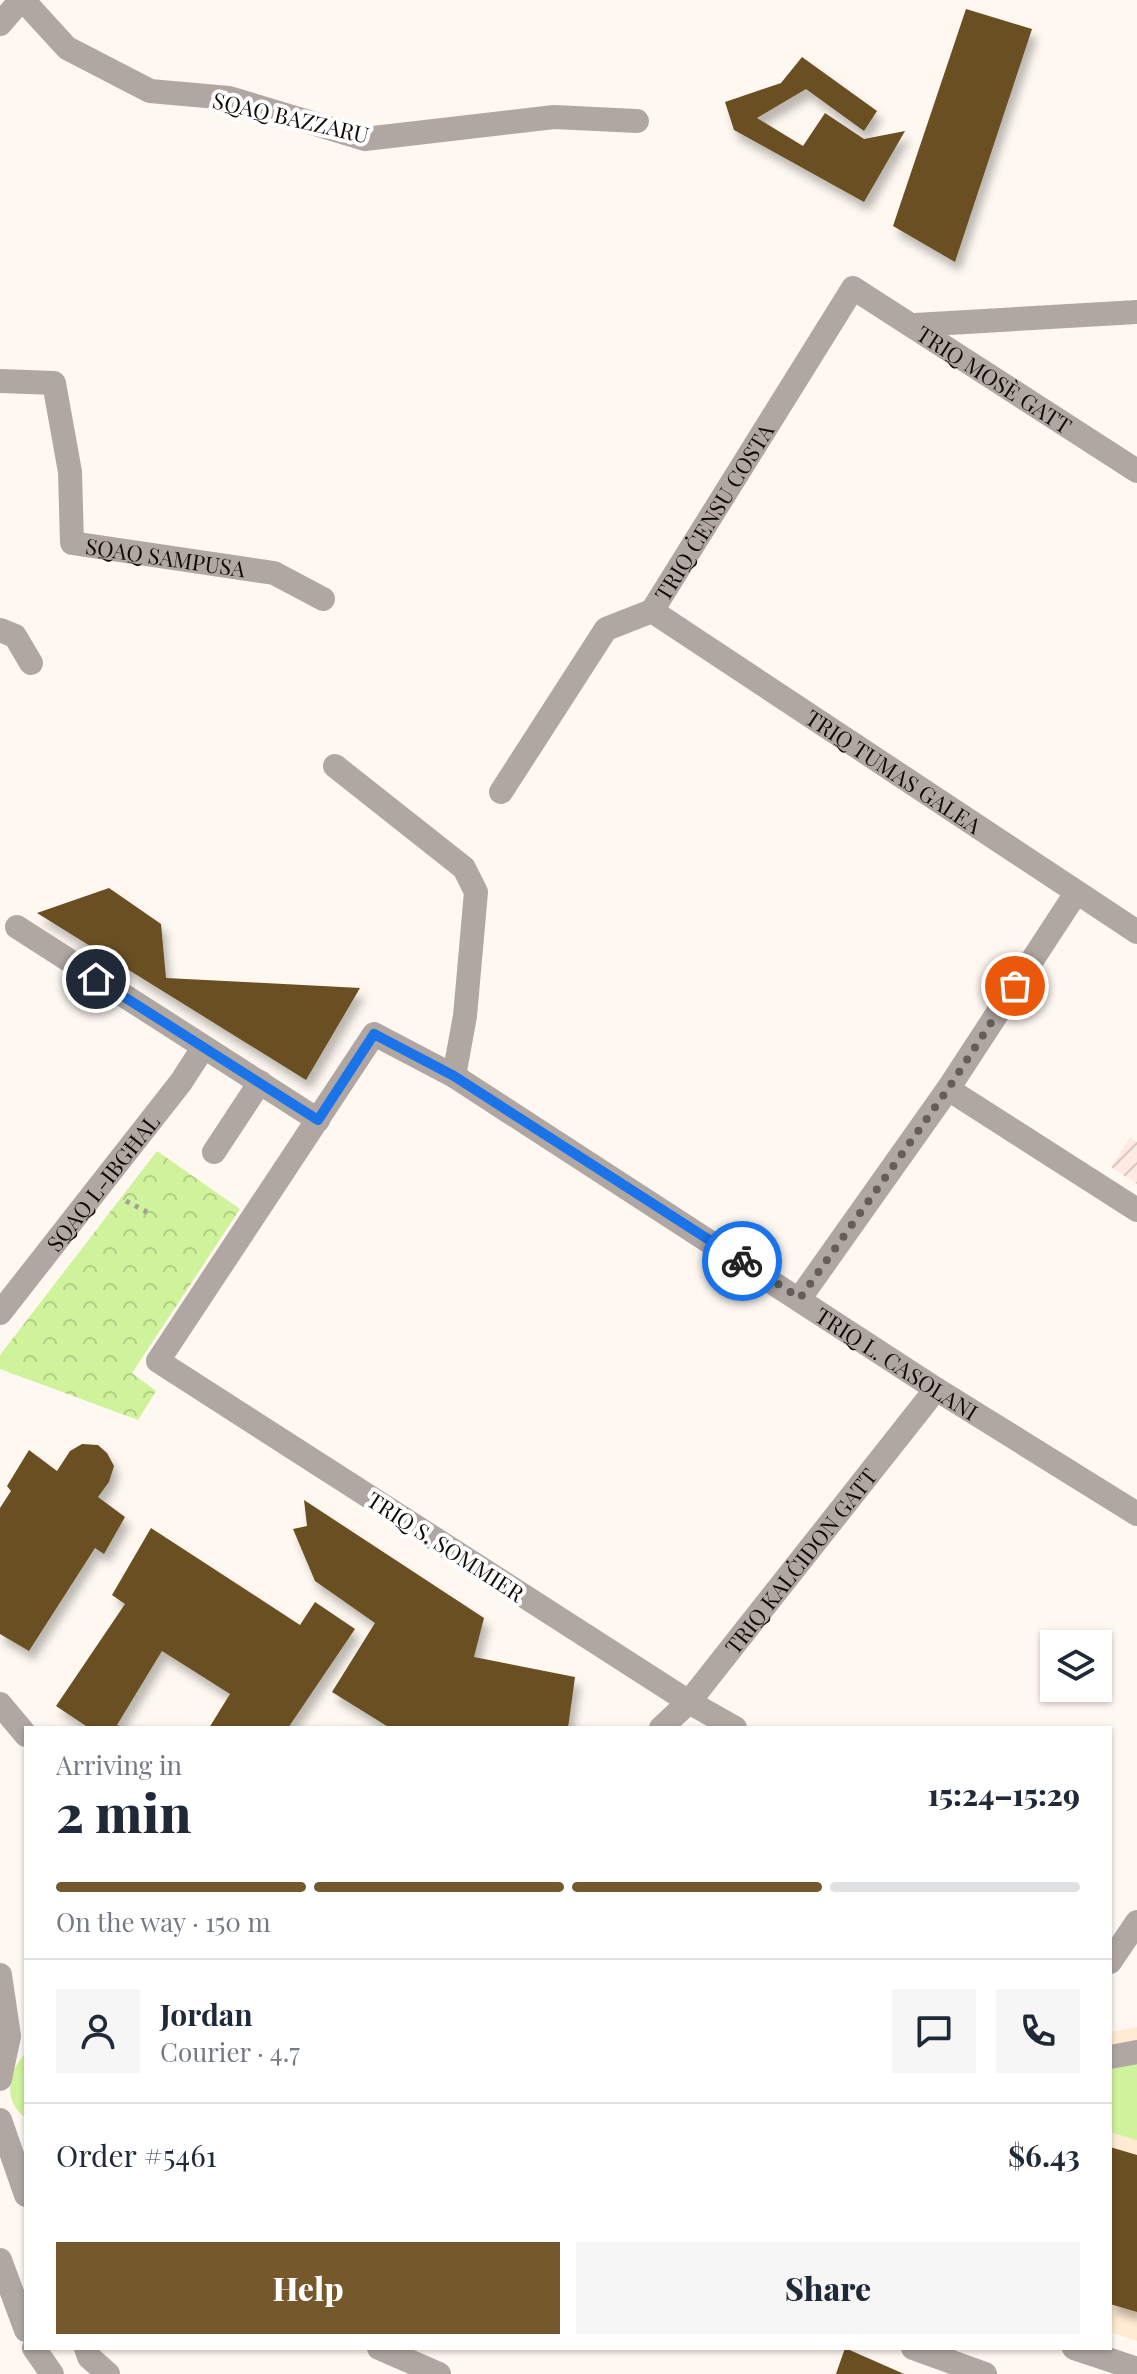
<!DOCTYPE html>
<html lang="en">
<head>
<meta charset="utf-8">
<style>
	:root { --surface:#fff; --page:#f6f6f7; --text:#1f2937; --muted:#747a83; --line:#e0e1e3; --accent:#75582c }
	body { margin:0; font-family:"Playfair Display",serif; background:var(--page); color:var(--text); height:100vh; display:flex; flex-direction:column; font-size:30px; white-space:nowrap }
	* { box-sizing:border-box; margin:0 }
	p { font-size:26px; color:var(--muted) }
	.icon { flex:none; width:44px; height:44px; fill:none; stroke:currentColor; stroke-width:2; stroke-linecap:round; stroke-linejoin:round }
	.map { position:relative; flex:1; overflow:hidden }
	.panel { position:absolute; left:24px; top:1726px; width:1088px; height:624px; display:flex; flex-direction:column; background:var(--surface); border-radius:0px; box-shadow:0 2px 6px #0004 }
	.panel>* { flex:none }
	.controls { position:absolute; left:1040px; top:1630px; display:grid; gap:16px }
	.controls a { display:grid; place-items:center; width:72px; height:72px; border-radius:0px; background:var(--surface); box-shadow:0 2px 6px #0004; font-size:40px }
	.pin { position:absolute; display:grid; place-items:center; width:68px; height:68px; color:#fff; margin:-34px; border:4px solid #fff; border-radius:50%; box-shadow:0 2px 8px #0007 }
	.courier { position:absolute; display:grid; place-items:center; width:80px; height:80px; margin:-40px; border:6px solid #1a73e8; border-radius:50%; background:#fff; color:#222; box-shadow:0 2px 10px #0007 }
	.head em { font-style:normal; font-weight:800 }
	.head div { display:flex; flex-direction:column-reverse }
	.head { display:flex; align-items:center; justify-content:space-between; height:136px; padding:0 32px }
	h1 { font-size:52px; font-weight:800; line-height:60px }
	.bar { display:grid; grid-template-columns:repeat(4,1fr); gap:12px 8px; align-content:center; height:96px; padding:0 32px }
	.bar i { height:10px; border-radius:6px; background:var(--line) }
	.bar .on { background:var(--accent) }
	.bar p { grid-column:span 4 }
	.line { display:flex; align-items:center; gap:20px; padding:0 32px; border-top:2px solid var(--line) }
	.line div { flex:1 }
	.round { display:grid; place-items:center; flex:none; width:84px; height:84px; border-radius:0px; background:var(--page) }
	.action { display:flex; gap:16px; margin-top:auto; padding:16px 32px }
	.action a { flex:1; height:92px; border-radius:0px; background:var(--accent); color:#fff; font-size:32px; font-weight:800; line-height:92px; text-align:center }
	.action a+a { background:var(--page); color:var(--text) }
	.map>svg:first-child { display:block }
	.industrial { fill:url(#industrial-furrows) }
	.built { fill:#ffebd3 }
	.grass { fill:#cff39b }
	.park { fill:url(#park-crowns) }
	.building { fill:#6a4f21; filter:url(#shadow) }
	.lines { fill:none; stroke-linecap:round; stroke-linejoin:round }
	.path { stroke:#a49f99; stroke-width:5; stroke-dasharray:4 6; stroke-linecap:butt }
	.minor { stroke:#b0a7a2; stroke-width:24 }
	.done { stroke:#635e58; stroke-width:8; stroke-dasharray:0 14.4 }
	.route { stroke:#1a73e8; stroke-width:10 }
	.labels { text-anchor:middle; dominant-baseline:central; stroke-width:8; stroke-linejoin:round; paint-order:stroke }
	.street-label { font-size:22px; fill:#0f0b06; stroke:#fff }
</style>
</head>
<body>
<div class="map">
<svg width="1137" height="2374" viewBox="0 0 1137 2374">
	<defs>
		<pattern id="industrial-furrows" width="10" height="10" patternUnits="userSpaceOnUse" patternTransform="scale(2)"><rect width="10" height="10" fill="#feeae2"/><path d="M-1 1l2-2M0 10L10 0M9 11l2-2" fill="none" stroke="#d8c7c0"/></pattern>
		<pattern id="park-crowns" width="20" height="18" patternUnits="userSpaceOnUse" patternTransform="scale(2)"><rect width="20" height="18" fill="#cff39b"/><path d="M2 6a3 3 0 1 1 6 0M12 15a3 3 0 1 1 6 0" fill="none" stroke="#b1cf84"/></pattern>
		<filter id="shadow"><feDropShadow dx="5" dy="9" stdDeviation="4" flood-color="#0004"/></filter>
	</defs>
	<rect width="100%" height="100%" fill="#fef8f1"/>
	<!-- industrial -->
	<path class="industrial" d="M 1130,1137 L 1137,1142 L 1137,1184 L 1111,1167 Z"/>
	<!-- built -->
	<path class="built" d="M 1137,2027 L 1137,2341 L 1110,2332 L 1110,2032 Z"/>
	<!-- grass -->
	<path class="grass" d="M 26,2053 L 26,2118 C 2,2101 8,2071 26,2053 Z
		M 1134,2062 L 1137,2063 L 1137,2140 L 1110,2132 L 1110,2070 Z"/>
	<!-- park -->
	<path class="park" d="M 157,1151 L 240,1209 L 132,1373 L 156,1391 L 138,1420 L 0,1369 L 0,1355 Z"/>
	<!-- building -->
	<path class="building" d="M 966,9 L 1032,29 L 955,262 L 893,226 Z
		M 802,57 L 877,111 L 864,131 L 806,89 L 757,118 L 803,146 L 825,113 L 864,139 L 905,131 L 864,202 L 734,130 L 725,102 L 781,83 Z
		M 109,888 L 161,924 L 166,978 L 360,988 L 306,1080 L 37,913 Z
		M 82,1444 L 98,1445 L 107,1453 L 114,1466 L 109,1482 L 98,1497 L 125,1517 L 104,1554 L 95,1548 L 29,1651 L 0,1634 L 0,1508 L 11,1491 L 7,1486 L 29,1450 L 57,1471 L 70,1451 Z
		M 304,1500 L 484,1618 L 474,1657 L 575,1677 L 568,1728 L 390,1728 L 332,1692 L 375,1623 L 315,1581 L 293,1529 L 307,1526 Z
		M 151,1528 L 300,1625 L 315,1602 L 355,1629 L 288,1728 L 209,1728 L 230,1694 L 162,1651 L 117,1725 L 123,1728 L 89,1728 L 56,1706 L 125,1604 L 112,1595 Z
		M 1110,2147 L 1137,2155 L 1137,2312 L 1110,2304 Z
		M 845,2348 L 904,2374 L 836,2374 Z"/>
	<g class="lines">
		<!-- path -->
		<path class="path" d="M 126,1201 L 147,1212"/>
		<!-- minor -->
		<g class="minor">
			<path d="M 23,0 L 67,48 L 150,91 L 229,98 L 365,139 L 554,117 L 637,121"/>
			<path d="M 0,24 L 21,0"/>
			<path d="M 915,325 L 1137,312"/>
			<path id="s1" d="M 0,381 L 54,383 L 70,472 L 72,543 L 274,573 L 323,599"/>
			<path id="s2" d="M 652,611 L 1137,932"/>
			<path d="M 0,630 L 15,636 L 31,663"/>
			<path d="M 335,766 L 464,868 L 476,892 L 465,1016 L 454,1076"/>
			<path id="s3" d="M 501,792 L 606,629 L 652,611 L 853,288 L 1137,471"/>
			<path d="M 17,927 L 318,1120"/>
			<path d="M 948,1089 L 1137,1210"/>
			<path d="M 214,1152 L 260,1082"/>
			<path d="M 800,1298 L 948,1089 L 1076,893"/>
			<path id="s4" d="M 0,1313 L 181,1082 L 203,1048"/>
			<path d="M 0,1704 L 26,1735"/>
			<path id="s5" d="M 661,1728 L 689,1702 L 936,1389"/>
			<path id="s6" d="M 735,1728 L 689,1702 L 158,1361 L 374,1034 L 454,1076 L 936,1389 L 1137,1514"/>
			<path d="M 1110,1962 L 1137,1922"/>
			<path d="M 0,1975 L 9,2036 L 0,2079"/>
			<path d="M 1110,2057 L 1137,2052"/>
			<path d="M 0,2120 L 26,2195"/>
			<path d="M 0,2260 L 26,2330"/>
			<path d="M 34,2348 L 52,2374"/>
			<path d="M 86,2348 L 89,2357 L 108,2374"/>
			<path d="M 379,2348 L 439,2374"/>
			<path d="M 913,2348 L 985,2374"/>
			<path d="M 1074,2348 L 1137,2369"/>
		</g>
	</g>
	<g class="lines">
		<!-- done -->
		<path class="done" d="M 742,1261 L 800,1298 L 948,1089 L 1015,986"/>
		<!-- route -->
		<path class="route" d="M 96,979 L 318,1120 L 374,1034 L 454,1076 L 742,1261"/>
	</g>
	<g class="labels">
		<!-- street labels -->
		<g class="street-label">
			<text transform="translate(291 117) rotate(13)">SQAQ BAZZARU</text>
			<text stroke="none"><textPath href="#s3" startOffset="792">TRIQ MOSÈ GATT</textPath></text>
			<text stroke="none"><textPath href="#s3" startOffset="360">TRIQ ĊENSU COSTA</textPath></text>
			<text stroke="none"><textPath href="#s1" startOffset="310">SQAQ SAMPUSA</textPath></text>
			<text stroke="none"><textPath href="#s2" startOffset="290">TRIQ TUMAS GALEA</textPath></text>
			<text stroke="none"><textPath href="#s4" startOffset="166">SQAQ L-IBGĦAL</textPath></text>
			<text stroke="none"><textPath href="#s6" startOffset="1694">TRIQ L. CASOLANI</textPath></text>
			<text transform="translate(446 1546) rotate(33)">TRIQ S. SOMMIER</text>
			<text stroke="none"><textPath href="#s5" startOffset="218">TRIQ KALĊIDON GATT</textPath></text>
		</g>
	</g>
</svg>
<div class="controls">
<a><svg class="icon" aria-label="layers" viewBox="0 0 24 24"><path d="M12 4l9 5-9 5-9-5zM3 14l9 5 9-5"/></svg></a>
</div>
<div class="pin" style="left:1015px;top:986px;background:#ea580c"><svg class="icon" aria-label="bag" viewBox="0 0 24 24"><path d="M5 8h14l-1 12H6zM9 8a3 3 0 0 1 6 0"/></svg></div>
<div class="pin" style="left:96px;top:979px;background:#1f2937"><svg class="icon" aria-label="home" viewBox="0 0 24 24"><path d="M3 11l9-7 9 7M6 9v11h12V9"/></svg></div>
<div class="courier" style="left:742px;top:1261px"><svg class="icon" aria-label="bike" viewBox="0 0 24 24"><circle cx="6" cy="16" r="4"/><circle cx="18" cy="16" r="4"/><path d="M6 16l4-8h5l3 8M10 8l3 8H6M13 5h3"/></svg></div>
<section class="panel">
<div class="head"><div><h1>2 min</h1><p>Arriving in</p></div><em>15:24–15:29</em></div>
<div class="bar"><i class="on"></i><i class="on"></i><i class="on"></i><i></i><p>On the way · 150 m</p></div>
<div class="line" style="height:144px"><a class="round"><svg class="icon" aria-label="person" viewBox="0 0 24 24"><circle cx="12" cy="8" r="4"/><path d="M4 21q1-7 8-7t8 7"/></svg></a><div><b>Jordan</b><p>Courier · 4.7</p></div><a class="round"><svg class="icon" aria-label="chat" viewBox="0 0 24 24"><path d="M4 5h16v11H9l-5 4z"/></svg></a><a class="round"><svg class="icon" aria-label="phone" viewBox="0 0 24 24"><path d="M5 4h4l2 5-3 2q2 4 5 5l2-3 5 2v4C11 20 4 13 5 4z"/></svg></a></div>
<div class="line" style="height:104px"><div>Order #5461</div><b>$6.43</b></div>
<div class="action"><a>Help</a><a>Share</a></div>
</section>
</div>
</body>
</html>
